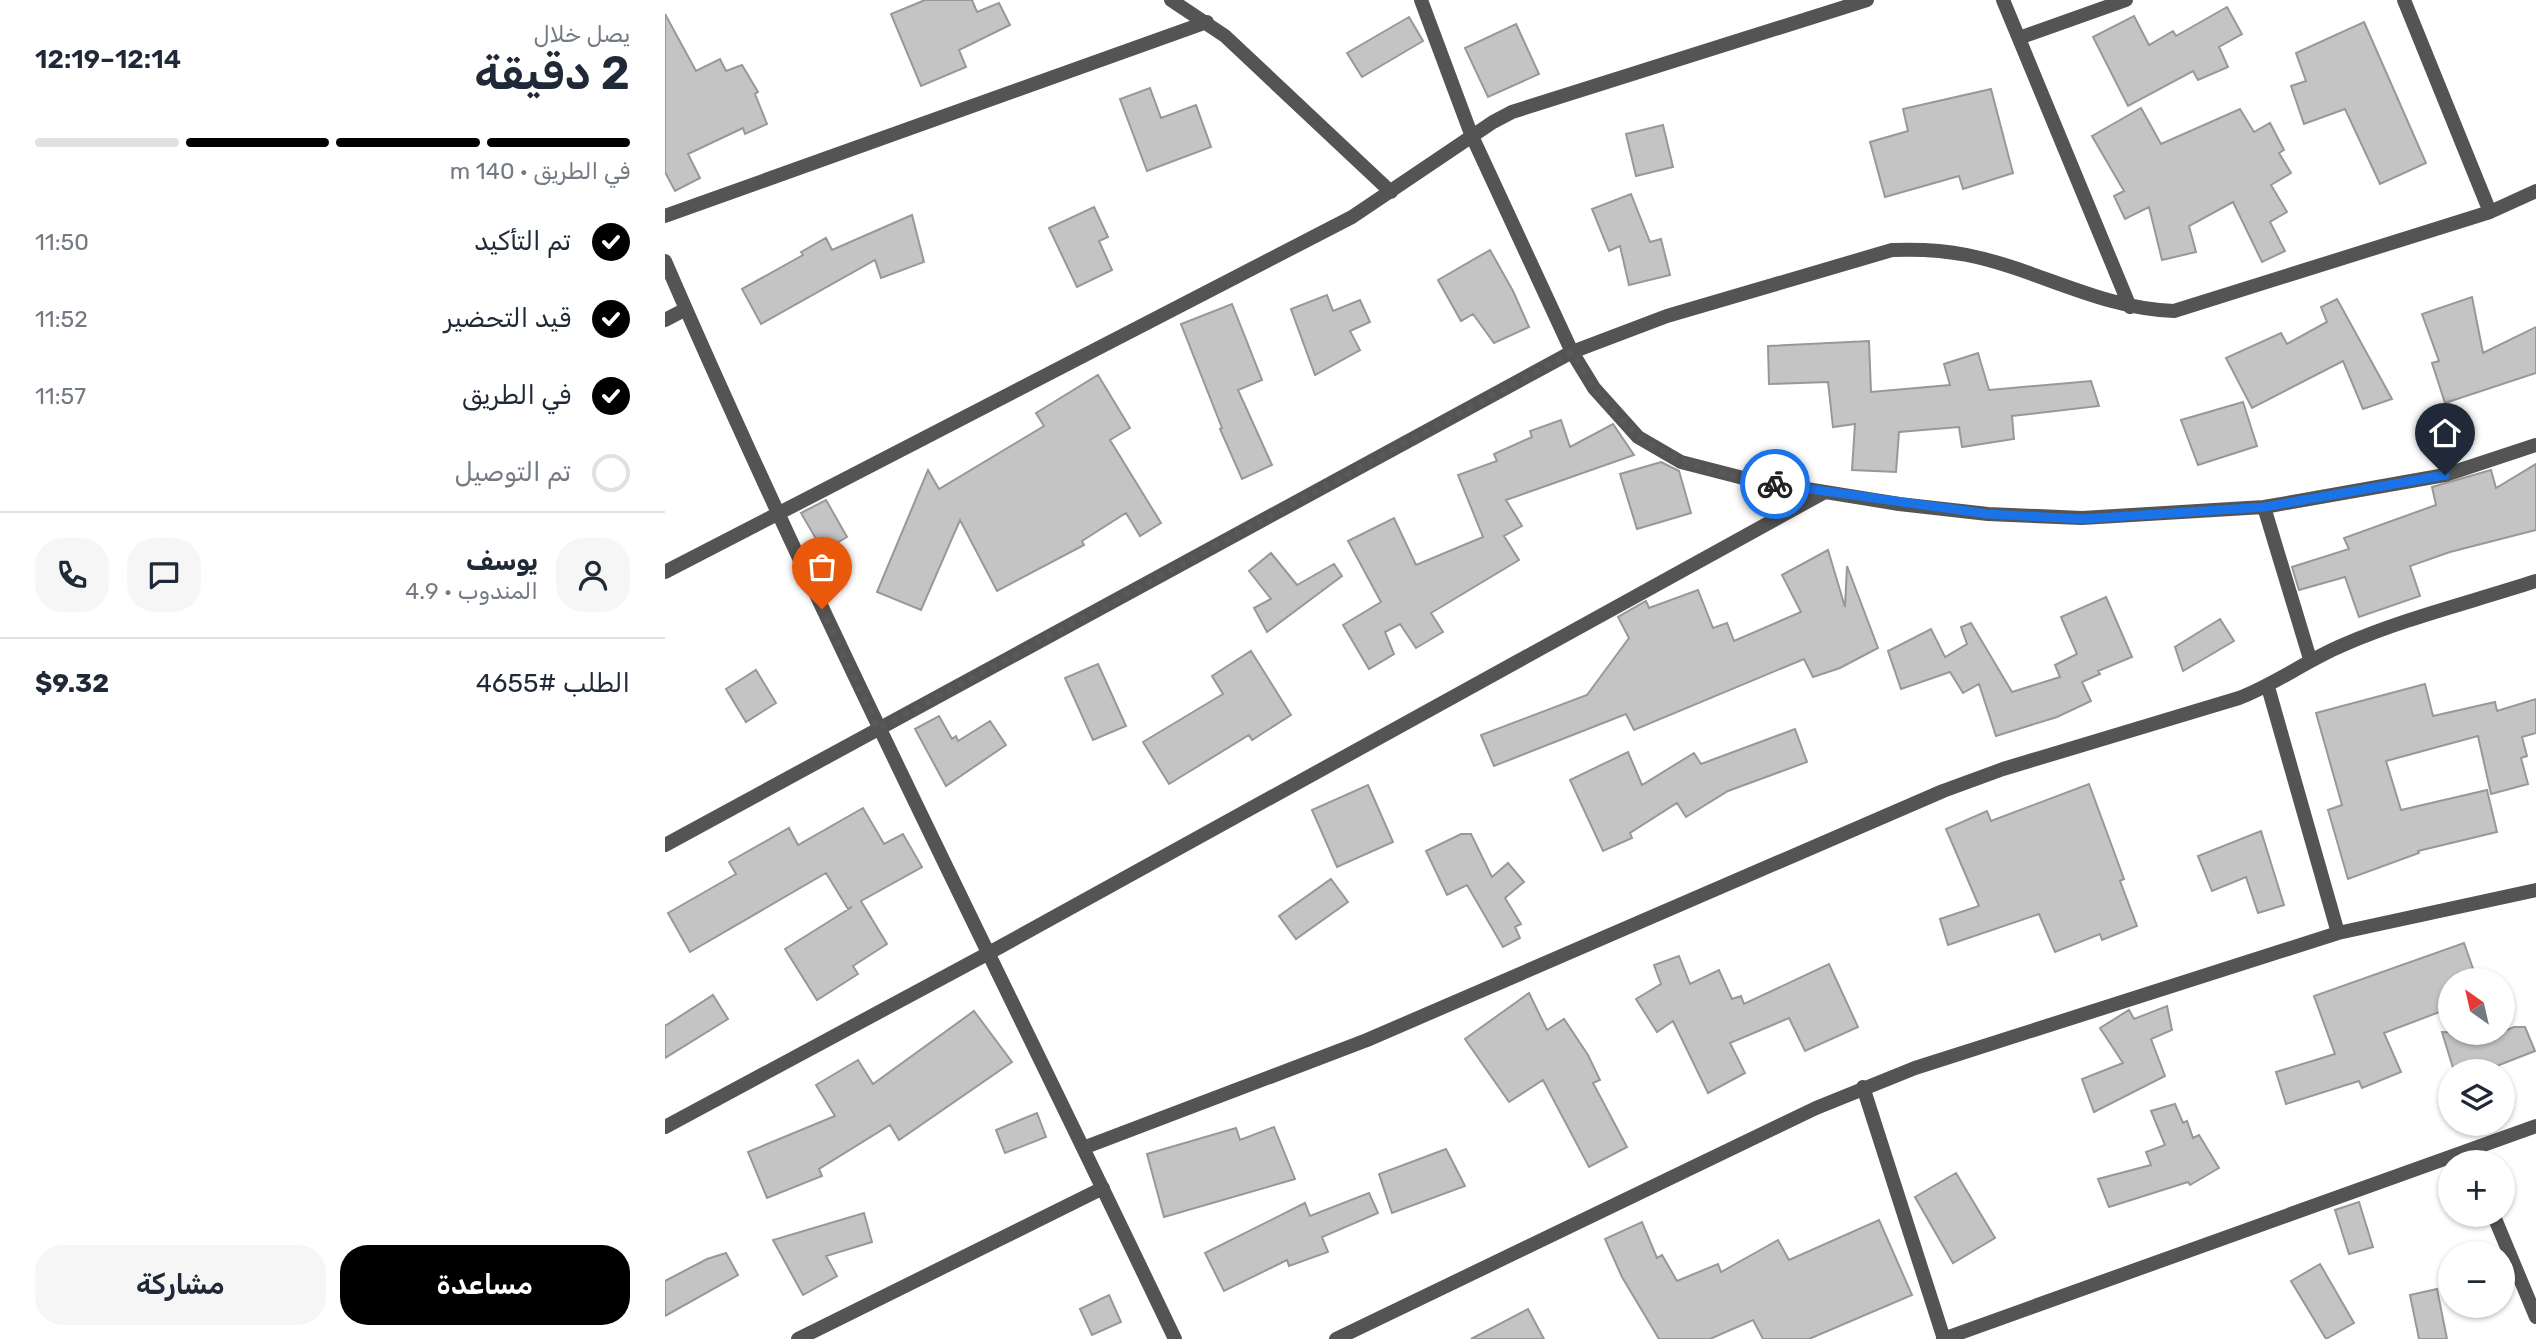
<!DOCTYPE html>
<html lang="ar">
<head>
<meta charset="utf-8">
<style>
	:root { --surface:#fff; --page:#f6f6f7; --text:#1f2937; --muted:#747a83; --line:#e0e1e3; --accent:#000 }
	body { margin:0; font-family:Rubik,"Noto Sans Arabic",sans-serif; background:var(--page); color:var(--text); direction:rtl; height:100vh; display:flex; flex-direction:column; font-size:26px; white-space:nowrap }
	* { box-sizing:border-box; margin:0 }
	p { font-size:23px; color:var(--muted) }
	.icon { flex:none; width:38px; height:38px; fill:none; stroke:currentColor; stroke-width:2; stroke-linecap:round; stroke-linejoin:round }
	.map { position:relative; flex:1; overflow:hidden; direction:ltr }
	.sheet { display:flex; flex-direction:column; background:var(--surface); width:665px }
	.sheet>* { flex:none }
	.needle { width:46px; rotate:326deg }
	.fabs { position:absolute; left:1773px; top:968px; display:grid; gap:14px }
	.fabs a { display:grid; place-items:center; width:77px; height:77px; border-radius:50%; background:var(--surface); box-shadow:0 2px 5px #0004; font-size:35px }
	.pin { position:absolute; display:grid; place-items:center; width:60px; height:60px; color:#fff; margin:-72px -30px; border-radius:50% 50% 50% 0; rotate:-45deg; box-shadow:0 0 7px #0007 }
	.pin .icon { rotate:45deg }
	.courier { position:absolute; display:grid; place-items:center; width:70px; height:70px; margin:-35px; border:5px solid #1a73e8; border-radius:50%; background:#fff; color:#222; box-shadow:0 2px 9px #0007 }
	.overview em { font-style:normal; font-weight:600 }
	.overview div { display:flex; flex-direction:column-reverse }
	.overview { display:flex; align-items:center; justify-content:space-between; height:119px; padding:0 35px }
	h1 { font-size:46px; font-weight:600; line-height:52px }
	.bar { display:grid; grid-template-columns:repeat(4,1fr); gap:10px 7px; align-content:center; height:84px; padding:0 35px }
	.bar i { height:9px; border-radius:5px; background:var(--line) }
	.bar .active { background:var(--accent) }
	.bar p { grid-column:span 4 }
	.line { display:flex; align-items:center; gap:18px; padding:0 35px; border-top:2px solid var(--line) }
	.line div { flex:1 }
	.round { display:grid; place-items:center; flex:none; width:74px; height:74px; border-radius:28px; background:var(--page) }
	ol { padding:0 35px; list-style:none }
	li { display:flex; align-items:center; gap:21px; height:77px }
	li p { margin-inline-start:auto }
	li .icon { padding:7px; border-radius:50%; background:var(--accent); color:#fff; stroke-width:4 }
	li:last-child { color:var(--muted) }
	li i { width:38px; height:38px; border:4px solid var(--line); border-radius:50% }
	.primary-button { display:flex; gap:14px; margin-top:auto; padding:14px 35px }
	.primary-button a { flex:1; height:80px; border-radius:28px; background:var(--accent); color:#fff; font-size:28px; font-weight:600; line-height:80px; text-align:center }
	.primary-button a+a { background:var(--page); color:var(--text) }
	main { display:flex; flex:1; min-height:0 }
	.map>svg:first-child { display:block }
	.building { fill:#c4c4c4; stroke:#989898; stroke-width:2 }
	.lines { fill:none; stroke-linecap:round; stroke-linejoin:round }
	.street { stroke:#545454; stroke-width:14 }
	.done { stroke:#595959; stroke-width:7; stroke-dasharray:0 12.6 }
	.route { stroke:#1a73e8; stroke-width:9 }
</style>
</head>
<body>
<main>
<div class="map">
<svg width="1871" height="1339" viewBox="0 0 1871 1339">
	<rect width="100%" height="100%" fill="#fff"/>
	<!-- building -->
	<path class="building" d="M 260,0 L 307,0 L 312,12 L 334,3 L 345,25 L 294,50 L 301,67 L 256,86 L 226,14 Z
		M 1562,7 L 1577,34 L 1554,47 L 1563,67 L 1533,80 L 1528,71 L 1463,106 L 1428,37 L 1469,16 L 1484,45 L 1508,31 L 1511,36 Z
		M 0,14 L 31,71 L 55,59 L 61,71 L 77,65 L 93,92 L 90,94 L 102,124 L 80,134 L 78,128 L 23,154 L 35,178 L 10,191 L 0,172 Z
		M 744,17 L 758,41 L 697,77 L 682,53 Z
		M 1699,22 L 1761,163 L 1715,184 L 1680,109 L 1639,124 L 1626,86 L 1641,81 L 1631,53 Z
		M 851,24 L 874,74 L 823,97 L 800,48 Z
		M 485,88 L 496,118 L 531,105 L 546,147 L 482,171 L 455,99 Z
		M 1326,89 L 1348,173 L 1298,189 L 1294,176 L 1220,197 L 1205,142 L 1243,131 L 1238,109 Z
		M 1476,108 L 1496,144 L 1575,109 L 1589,132 L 1605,123 L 1619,150 L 1614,153 L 1626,173 L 1606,185 L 1622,212 L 1605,222 L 1620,251 L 1597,262 L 1568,202 L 1524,226 L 1531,252 L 1497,260 L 1484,207 L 1460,219 L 1449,196 L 1459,191 L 1427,136 Z
		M 998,125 L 1008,167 L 971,176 L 961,134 Z
		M 966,194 L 985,242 L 996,239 L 1005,275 L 964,285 L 955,246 L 944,251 L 927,209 Z
		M 429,207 L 443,237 L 434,241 L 447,270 L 412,287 L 384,228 Z
		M 247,215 L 259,262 L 216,278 L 210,260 L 96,324 L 77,289 L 138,255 L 136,252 L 161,238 L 167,250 Z
		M 825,250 L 848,291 L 864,327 L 829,343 L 808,314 L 796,321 L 773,280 Z
		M 662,295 L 668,311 L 695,300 L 705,322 L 685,331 L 695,350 L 650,375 L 626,309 Z
		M 1807,297 L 1818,353 L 1871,327 L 1871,373 L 1780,403 L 1767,363 L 1774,361 L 1757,314 Z
		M 1672,299 L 1727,399 L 1698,409 L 1678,361 L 1587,408 L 1561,358 L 1616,333 L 1622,344 L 1662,322 L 1656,307 Z
		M 567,304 L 597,380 L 573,390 L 607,465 L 577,479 L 555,429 L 557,428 L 516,324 Z
		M 1204,341 L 1206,392 L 1285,385 L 1279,364 L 1313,353 L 1324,390 L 1426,381 L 1434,406 L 1347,416 L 1349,439 L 1297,447 L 1294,427 L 1234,432 L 1231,472 L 1187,470 L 1190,424 L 1168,427 L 1163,382 L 1104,384 L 1103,346 Z
		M 433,375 L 465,428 L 445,440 L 496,523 L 475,536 L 461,513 L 417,541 L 419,545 L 332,591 L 295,520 L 256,610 L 212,592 L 263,470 L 274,489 L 379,426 L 371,413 Z
		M 1578,402 L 1592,446 L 1533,465 L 1516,420 Z
		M 896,420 L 905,447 L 948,424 L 969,455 L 841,500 L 857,526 L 839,536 L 854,560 L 766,613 L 778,632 L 751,648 L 735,624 L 720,632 L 729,654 L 704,669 L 678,625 L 716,602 L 683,541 L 729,518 L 751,565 L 818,537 L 793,475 L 832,461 L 829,454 L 867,437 L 865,431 Z
		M 996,462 L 1014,471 L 1026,513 L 972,529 L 955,474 Z
		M 1871,464 L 1871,530 L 1785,552 L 1745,566 L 1755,596 L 1694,617 L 1680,577 L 1634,590 L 1627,567 L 1684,549 L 1679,538 L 1771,505 L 1767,487 L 1826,470 L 1831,488 Z
		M 161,500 L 182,537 L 158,551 L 136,513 Z
		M 1163,550 L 1180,607 L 1182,566 L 1213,648 L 1175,668 L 1148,677 L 1139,659 L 969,730 L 961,714 L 829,766 L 816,735 L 922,695 L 964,638 L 953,617 L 981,601 L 984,608 L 1033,590 L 1048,628 L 1062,623 L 1069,641 L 1136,612 L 1117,575 Z
		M 606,553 L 632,585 L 669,564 L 677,576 L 602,632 L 589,608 L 606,599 L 584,571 Z
		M 1441,597 L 1467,657 L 1433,671 L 1435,674 L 1417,682 L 1426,701 L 1392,717 L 1331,736 L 1314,684 L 1298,693 L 1285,672 L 1236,689 L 1223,651 L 1266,629 L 1280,657 L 1302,644 L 1296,627 L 1306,623 L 1347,692 L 1395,677 L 1390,665 L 1412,654 L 1396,617 Z
		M 1555,619 L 1569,641 L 1518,671 L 1510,647 Z
		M 586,651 L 626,715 L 587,740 L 584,735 L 504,784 L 478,742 L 558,694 L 547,676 Z
		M 433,664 L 461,726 L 428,740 L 400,678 Z
		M 91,670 L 111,703 L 81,722 L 61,689 Z
		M 1760,684 L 1768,716 L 1830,702 L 1832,711 L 1871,699 L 1871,733 L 1857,737 L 1862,756 L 1856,758 L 1863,784 L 1826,794 L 1813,736 L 1721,761 L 1736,810 L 1822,790 L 1832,832 L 1753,851 L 1754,853 L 1683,879 L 1663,810 L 1677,805 L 1651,713 Z
		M 274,716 L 287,739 L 291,736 L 293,741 L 325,721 L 341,745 L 281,786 L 250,729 Z
		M 1130,729 L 1142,762 L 1063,791 L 1021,817 L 1012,803 L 965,833 L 967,838 L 938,851 L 905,780 L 963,752 L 977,785 L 1029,753 L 1036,764 Z
		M 1424,784 L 1459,879 L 1455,881 L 1472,926 L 1437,940 L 1435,934 L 1390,952 L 1374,914 L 1283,945 L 1275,919 L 1314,906 L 1281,829 L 1322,811 L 1326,821 Z
		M 703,785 L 728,842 L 672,867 L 647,810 Z
		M 198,808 L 219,844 L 238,834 L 257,867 L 196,901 L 222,944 L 188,966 L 193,974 L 152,1000 L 120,949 L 187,907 L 183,909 L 161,873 L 25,952 L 3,913 L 71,874 L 64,862 L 124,828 L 133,845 Z
		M 1596,831 L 1619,905 L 1593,913 L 1581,877 L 1547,891 L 1533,856 Z
		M 796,834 L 806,834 L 827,877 L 843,863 L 859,882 L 840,898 L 856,924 L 850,927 L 855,938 L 838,947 L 802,885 L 782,895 L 761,851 Z
		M 666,879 L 683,902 L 631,939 L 614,916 Z
		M 1799,943 L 1812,980 L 1785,980 L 1785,1008 L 1719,1033 L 1736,1072 L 1697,1088 L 1694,1081 L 1621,1104 L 1611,1072 L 1670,1054 L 1649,996 Z
		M 1014,956 L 1025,984 L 1054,970 L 1067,999 L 1076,996 L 1079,1004 L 1164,964 L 1193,1027 L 1140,1051 L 1124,1018 L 1065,1043 L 1080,1073 L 1043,1093 L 1008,1021 L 992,1032 L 971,999 L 996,984 L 989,965 Z
		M 864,993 L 882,1030 L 899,1019 L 923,1055 L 935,1080 L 928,1083 L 962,1147 L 924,1167 L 878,1080 L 844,1102 L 800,1039 Z
		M 48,995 L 63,1019 L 0,1058 L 0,1026 Z
		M 1502,1006 L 1507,1030 L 1486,1039 L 1500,1076 L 1429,1112 L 1417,1079 L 1458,1063 L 1435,1028 L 1464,1010 L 1469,1019 Z
		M 309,1011 L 347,1062 L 234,1140 L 225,1125 L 154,1169 L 157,1176 L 102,1198 L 83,1152 L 170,1116 L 151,1085 L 193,1060 L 208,1084 Z
		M 1849,1027 L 1860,1027 L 1870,1051 L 1819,1071 L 1789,1071 L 1777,1032 L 1831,1034 Z
		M 1510,1104 L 1518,1123 L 1522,1121 L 1528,1138 L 1534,1135 L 1554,1168 L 1525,1185 L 1523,1182 L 1444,1207 L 1433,1179 L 1486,1165 L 1481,1152 L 1500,1145 L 1486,1111 Z
		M 372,1113 L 381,1137 L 340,1153 L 331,1130 Z
		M 609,1127 L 630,1179 L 499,1217 L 482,1154 L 571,1128 L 575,1140 Z
		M 781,1149 L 800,1186 L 727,1213 L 714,1174 Z
		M 1291,1173 L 1330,1238 L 1288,1263 L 1250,1197 Z
		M 704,1193 L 713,1213 L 657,1237 L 663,1252 L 624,1266 L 622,1260 L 559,1291 L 540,1253 L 640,1203 L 645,1216 Z
		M 1694,1202 L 1708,1247 L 1684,1254 L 1670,1210 Z
		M 199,1213 L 207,1242 L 161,1256 L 172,1276 L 138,1295 L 108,1240 Z
		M 1214,1220 L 1247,1295 L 1144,1339 L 1098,1339 L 1088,1320 L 1045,1339 L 994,1339 L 957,1277 L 940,1239 L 977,1222 L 992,1258 L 997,1255 L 1012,1281 L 1053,1264 L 1056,1272 L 1113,1240 L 1124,1260 Z
		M 61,1253 L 73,1275 L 0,1316 L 0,1281 L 42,1259 Z
		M 1655,1264 L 1689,1323 L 1661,1339 L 1626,1281 Z
		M 1772,1289 L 1782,1339 L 1754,1339 L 1745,1295 Z
		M 444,1295 L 456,1322 L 427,1335 L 415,1309 Z
		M 863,1309 L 879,1339 L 806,1339 Z"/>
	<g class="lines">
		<!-- street -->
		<path class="street" d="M 506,0 L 560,36 L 726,192
			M 756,0 L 806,134 L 907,352 L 929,388 L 973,437 L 1016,462 L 1086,480 L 1234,504 L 1323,514 L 1417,518 L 1599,507 L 1780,475 L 1871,445
			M 1338,0 L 1465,307
			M 1739,0 L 1825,212
			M 1354,38 L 1461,0
			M 0,216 L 542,22
			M 0,261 C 158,626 339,980 510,1339
			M 0,320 L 21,309
			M 1599,507 L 1645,659
			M 0,572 L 687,217 L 828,122 L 847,112 L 1202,0
			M 1603,687 L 1673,933
			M 0,845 L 907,352 L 1002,316 L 1227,250 C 1252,249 1277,250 1302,255 C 1372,269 1436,309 1509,311 L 1825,212 L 1871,191
			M 1198,1087 L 1279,1339
			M 0,1127 L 322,954 L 1158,493
			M 418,1148 L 702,1040 L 1278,791 L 1338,769 L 1574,698 C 1611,684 1642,660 1678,645 C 1740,618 1807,602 1871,581
			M 1828,1214 L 1871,1317
			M 133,1339 L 438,1188
			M 671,1339 L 1151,1108 L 1250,1068 L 1673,933 L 1871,890
			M 1278,1339 L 1871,1126"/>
	</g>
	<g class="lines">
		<!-- done -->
		<path class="done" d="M 157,609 L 213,729 L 907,352 C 960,445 1008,467 1110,484"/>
		<!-- route -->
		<path class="route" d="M 1110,484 L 1323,514 L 1417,519 L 1599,507 L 1780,475"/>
	</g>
</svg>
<div class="fabs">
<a><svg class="needle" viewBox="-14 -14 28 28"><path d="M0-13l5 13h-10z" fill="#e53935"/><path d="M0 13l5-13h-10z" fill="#747a83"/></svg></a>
<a><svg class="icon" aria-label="layers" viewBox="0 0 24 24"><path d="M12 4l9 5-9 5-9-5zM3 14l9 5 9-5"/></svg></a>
<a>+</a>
<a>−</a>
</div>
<div class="pin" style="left:157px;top:609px;background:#ea580c"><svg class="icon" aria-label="bag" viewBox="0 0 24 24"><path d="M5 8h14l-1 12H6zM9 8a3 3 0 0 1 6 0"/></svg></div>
<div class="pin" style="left:1780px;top:475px;background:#1f2937"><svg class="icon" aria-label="home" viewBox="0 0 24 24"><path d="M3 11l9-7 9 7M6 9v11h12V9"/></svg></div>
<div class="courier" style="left:1110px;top:484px"><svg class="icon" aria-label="bike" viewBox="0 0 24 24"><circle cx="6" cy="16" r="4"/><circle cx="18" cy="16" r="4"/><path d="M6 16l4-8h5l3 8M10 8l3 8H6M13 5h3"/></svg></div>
</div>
<section class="sheet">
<div class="overview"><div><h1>2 دقيقة</h1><p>يصل خلال</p></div><em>12:14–12:19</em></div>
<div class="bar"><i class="active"></i><i class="active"></i><i class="active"></i><i></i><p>في الطريق · 140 m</p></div>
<ol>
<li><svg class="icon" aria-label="check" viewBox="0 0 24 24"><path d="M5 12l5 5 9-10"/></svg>تم التأكيد<p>11:50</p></li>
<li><svg class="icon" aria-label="check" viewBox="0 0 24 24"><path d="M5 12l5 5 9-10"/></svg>قيد التحضير<p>11:52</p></li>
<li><svg class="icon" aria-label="check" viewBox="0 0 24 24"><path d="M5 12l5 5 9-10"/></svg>في الطريق<p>11:57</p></li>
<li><i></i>تم التوصيل</li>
</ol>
<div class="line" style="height:126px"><a class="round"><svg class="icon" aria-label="person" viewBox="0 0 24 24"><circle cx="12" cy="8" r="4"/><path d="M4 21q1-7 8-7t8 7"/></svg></a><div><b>يوسف</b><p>المندوب · 4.9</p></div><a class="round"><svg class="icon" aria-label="chat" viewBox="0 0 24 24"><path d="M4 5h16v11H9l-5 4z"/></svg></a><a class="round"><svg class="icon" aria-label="phone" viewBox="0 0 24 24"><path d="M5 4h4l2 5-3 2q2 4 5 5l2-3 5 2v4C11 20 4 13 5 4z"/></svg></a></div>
<div class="line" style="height:91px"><div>الطلب #4655</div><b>$9.32</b></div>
<div class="primary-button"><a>مساعدة</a><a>مشاركة</a></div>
</section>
</main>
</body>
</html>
